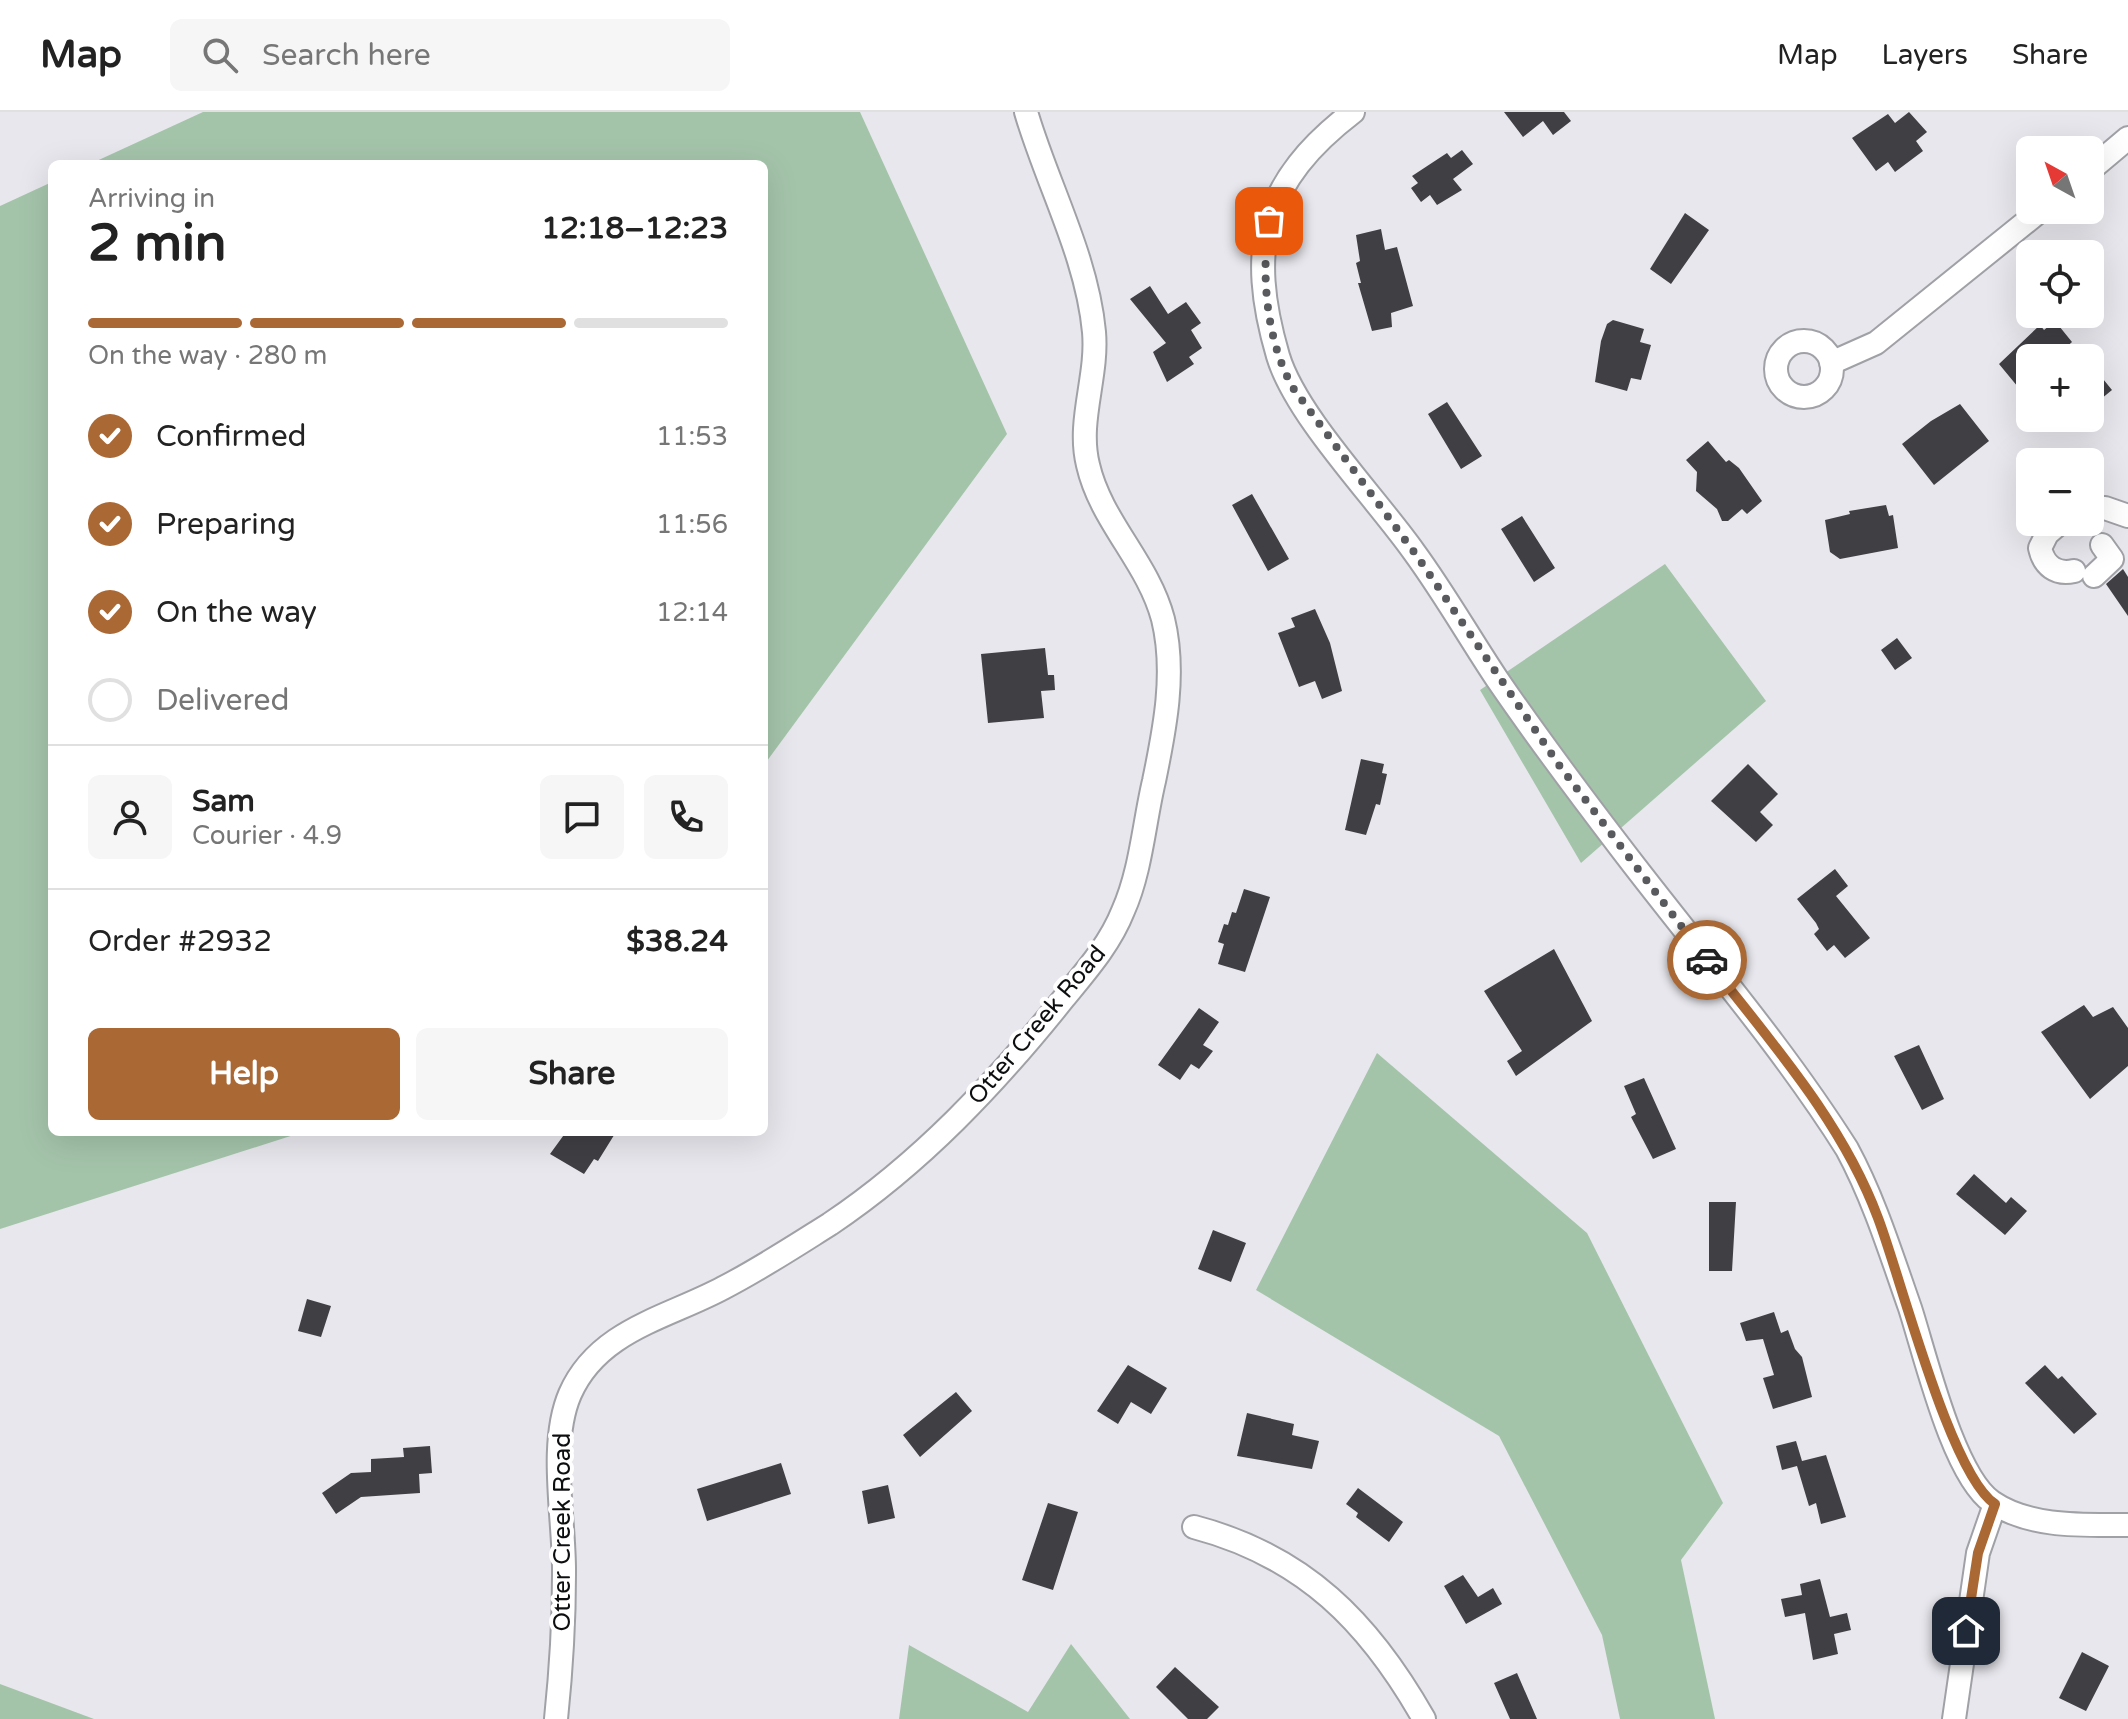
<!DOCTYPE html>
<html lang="en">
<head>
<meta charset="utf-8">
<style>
	:root { --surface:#fff; --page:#f6f6f6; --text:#222; --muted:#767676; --line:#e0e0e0; --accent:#aa6835 }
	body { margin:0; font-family:"Varela Round",sans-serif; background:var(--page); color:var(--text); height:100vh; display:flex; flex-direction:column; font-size:30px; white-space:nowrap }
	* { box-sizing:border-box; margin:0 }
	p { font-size:26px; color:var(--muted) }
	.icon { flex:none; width:44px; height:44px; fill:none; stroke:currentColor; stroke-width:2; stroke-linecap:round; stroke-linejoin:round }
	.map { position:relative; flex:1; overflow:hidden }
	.panel { position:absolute; left:48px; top:48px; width:720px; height:976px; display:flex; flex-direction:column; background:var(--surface); border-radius:12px; box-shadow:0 8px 32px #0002 }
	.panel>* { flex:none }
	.needle { width:52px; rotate:320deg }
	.controls { position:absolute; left:2016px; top:24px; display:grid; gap:16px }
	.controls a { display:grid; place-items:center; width:88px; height:88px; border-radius:12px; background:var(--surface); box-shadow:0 8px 32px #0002; font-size:40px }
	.pin { position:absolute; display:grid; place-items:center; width:68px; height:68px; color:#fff; margin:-34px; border-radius:16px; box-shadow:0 4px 12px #0006 }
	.courier { position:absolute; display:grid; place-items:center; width:80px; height:80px; margin:-40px; border:6px solid #aa6835; border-radius:50%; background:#fff; color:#222; box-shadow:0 2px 10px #0007 }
	.overview em { font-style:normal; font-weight:800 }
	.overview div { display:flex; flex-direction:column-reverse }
	.overview { display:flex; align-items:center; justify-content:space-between; height:136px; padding:0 40px }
	h1 { font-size:52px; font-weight:800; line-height:60px }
	.bar { display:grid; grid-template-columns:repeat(4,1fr); gap:12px 8px; align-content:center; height:96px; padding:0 40px }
	.bar i { height:10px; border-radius:6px; background:var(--line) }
	.bar .active { background:var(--accent) }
	.bar p { grid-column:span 4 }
	.line { display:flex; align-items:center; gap:20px; padding:0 40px; border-top:2px solid var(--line) }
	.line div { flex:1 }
	.round { display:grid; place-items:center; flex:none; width:84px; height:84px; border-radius:12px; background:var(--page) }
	ol { padding:0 40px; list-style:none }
	li { display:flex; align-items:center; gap:24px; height:88px }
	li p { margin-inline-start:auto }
	li .icon { padding:8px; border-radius:50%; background:var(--accent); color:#fff; stroke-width:4 }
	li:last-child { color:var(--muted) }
	li i { width:44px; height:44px; border:4px solid var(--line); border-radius:50% }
	.button { display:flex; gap:16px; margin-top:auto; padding:16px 40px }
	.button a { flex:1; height:92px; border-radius:12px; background:var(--accent); color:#fff; font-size:32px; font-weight:800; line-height:92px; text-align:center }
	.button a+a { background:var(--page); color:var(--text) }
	header { display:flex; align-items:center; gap:48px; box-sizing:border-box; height:112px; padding:0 40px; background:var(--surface); border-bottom:2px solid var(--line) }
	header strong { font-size:38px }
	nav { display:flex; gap:44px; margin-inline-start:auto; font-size:28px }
	.search { width:560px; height:72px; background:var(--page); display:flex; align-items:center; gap:20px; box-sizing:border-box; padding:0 28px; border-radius:12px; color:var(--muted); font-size:30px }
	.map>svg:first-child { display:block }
	.green { fill:#a4c4aa }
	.building { fill:#3f3f44 }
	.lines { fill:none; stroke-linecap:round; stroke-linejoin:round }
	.minor-casing { stroke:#a0a1a6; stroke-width:26 }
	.minor { stroke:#fff; stroke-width:22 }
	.done { stroke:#595a5d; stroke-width:8; stroke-dasharray:0 14.4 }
	.route { stroke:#aa6835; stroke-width:10 }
	.labels { text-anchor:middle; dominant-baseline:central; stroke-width:8; stroke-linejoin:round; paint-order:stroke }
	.street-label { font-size:24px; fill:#0d0e0f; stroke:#fff }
</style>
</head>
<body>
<header>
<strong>Map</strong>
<div class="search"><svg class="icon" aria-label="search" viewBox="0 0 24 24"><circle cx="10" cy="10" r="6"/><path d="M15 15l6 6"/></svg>Search here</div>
<nav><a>Map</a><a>Layers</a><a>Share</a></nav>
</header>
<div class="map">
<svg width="2128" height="1607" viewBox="0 0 2128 1607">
	<rect width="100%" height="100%" fill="#e7e7ed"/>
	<!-- green -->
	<path class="green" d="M 203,0 L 860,0 L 1007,322 L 764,653 L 764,52 L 90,52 Z
		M 52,70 L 52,1020 L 303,1020 L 0,1117 L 0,94 Z
		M 1665,452 L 1766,589 L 1581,751 L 1480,578 Z
		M 1377,941 L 1587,1121 L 1723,1391 L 1681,1448 L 1715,1607 L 1620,1607 L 1602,1523 L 1499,1324 L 1256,1178 Z
		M 1071,1532 L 1130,1607 L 899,1607 L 909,1533 L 1028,1600 Z
		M 0,1572 L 94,1607 L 0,1607 Z"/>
	<!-- building -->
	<path class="building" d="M 1504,0 L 1564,0 L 1571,9 L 1553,23 L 1543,9 L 1523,25 Z
		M 1909,0 L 1927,20 L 1916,29 L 1923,39 L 1895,60 L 1888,50 L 1876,59 L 1852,26 L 1888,2 L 1895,11 Z
		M 1462,38 L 1473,52 L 1453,67 L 1462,78 L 1437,93 L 1430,83 L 1421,90 L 1411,76 L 1418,71 L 1412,64 L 1447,41 L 1451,46 Z
		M 1685,101 L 1709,118 L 1671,172 L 1650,157 Z
		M 1381,117 L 1385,138 L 1397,135 L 1413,194 L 1391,201 L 1392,215 L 1372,219 L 1358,171 L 1361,171 L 1356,151 L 1360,149 L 1356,123 Z
		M 1150,174 L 1168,202 L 1186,190 L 1201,211 L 1191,218 L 1202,236 L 1189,245 L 1194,252 L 1167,270 L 1153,240 L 1166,231 L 1130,187 Z
		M 1613,208 L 1644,217 L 1640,230 L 1651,233 L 1641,268 L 1631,266 L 1627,279 L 1595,270 L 1601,229 L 1607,212 Z
		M 2055,209 L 2072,230 L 2061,240 L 2060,246 L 2030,246 L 2030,271 L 2018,275 L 1999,252 L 2040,213 L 2044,218 Z
		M 2090,251 L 2112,278 L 2101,287 L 2090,276 Z
		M 1447,290 L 1482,344 L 1461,357 L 1428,302 Z
		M 1960,292 L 1989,329 L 1934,373 L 1902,332 L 1931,309 Z
		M 1708,329 L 1726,350 L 1729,348 L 1739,356 L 1762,389 L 1747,402 L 1742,397 L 1728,409 L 1722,409 L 1717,397 L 1696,379 L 1697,360 L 1686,348 Z
		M 1252,382 L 1289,447 L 1268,459 L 1232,393 Z
		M 1886,393 L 1889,404 L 1893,403 L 1898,436 L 1840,447 L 1830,440 L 1825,408 L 1850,402 L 1849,399 Z
		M 1522,404 L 1555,456 L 1534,470 L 1501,417 Z
		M 2123,457 L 2128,465 L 2128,504 L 2106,472 Z
		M 1315,497 L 1330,531 L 1342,579 L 1322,587 L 1315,569 L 1299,575 L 1278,521 L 1295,515 L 1291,506 Z
		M 1897,526 L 1912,546 L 1895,558 L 1881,538 Z
		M 1045,536 L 1048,563 L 1054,563 L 1055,578 L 1041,579 L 1044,606 L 988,611 L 981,542 Z
		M 1361,647 L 1384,652 L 1382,661 L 1387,662 L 1380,693 L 1376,692 L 1366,723 L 1345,718 Z
		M 1748,652 L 1778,682 L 1760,700 L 1773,713 L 1756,730 L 1711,689 Z
		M 1835,757 L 1848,774 L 1836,784 L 1870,826 L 1845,846 L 1834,833 L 1827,839 L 1814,822 L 1819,817 L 1816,811 L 1797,787 Z
		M 1244,777 L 1270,785 L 1245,860 L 1218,852 L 1224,832 L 1218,830 L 1224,812 L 1228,813 L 1232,800 L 1236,801 Z
		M 1554,837 L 1592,909 L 1516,964 L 1507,949 L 1522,939 L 1484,879 Z
		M 2084,893 L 2093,905 L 2113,895 L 2128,916 L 2128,954 L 2090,987 L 2041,920 Z
		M 1199,896 L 1219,910 L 1203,933 L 1213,939 L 1199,957 L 1191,952 L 1180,968 L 1158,953 Z
		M 1919,933 L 1944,987 L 1922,998 L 1894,944 Z
		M 1644,966 L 1676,1037 L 1653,1047 L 1631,1005 L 1636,1002 L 1624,974 Z
		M 566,1020 L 616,1020 L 598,1049 L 594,1047 L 584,1062 L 550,1042 Z
		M 1974,1062 L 2006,1091 L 2011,1085 L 2027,1099 L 2005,1123 L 1956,1082 Z
		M 1709,1090 L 1736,1090 L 1732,1159 L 1709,1159 Z
		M 1213,1118 L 1246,1131 L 1231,1170 L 1198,1157 Z
		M 307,1187 L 331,1194 L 321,1225 L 298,1219 Z
		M 1774,1200 L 1781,1221 L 1788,1218 L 1795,1237 L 1802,1245 L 1812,1285 L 1773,1297 L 1763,1266 L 1774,1263 L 1763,1227 L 1746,1229 L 1740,1211 Z
		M 1128,1253 L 1167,1276 L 1151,1302 L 1131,1290 L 1118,1312 L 1097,1299 Z
		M 2045,1253 L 2058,1267 L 2062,1264 L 2097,1302 L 2074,1322 L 2025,1271 Z
		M 956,1280 L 972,1299 L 920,1345 L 903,1323 Z
		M 1247,1301 L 1294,1312 L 1292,1323 L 1319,1329 L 1312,1357 L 1237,1344 Z
		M 1796,1329 L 1802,1349 L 1826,1343 L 1846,1405 L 1821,1412 L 1816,1391 L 1809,1394 L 1797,1354 L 1782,1358 L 1776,1334 Z
		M 430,1334 L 432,1361 L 419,1362 L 420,1381 L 361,1385 L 336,1402 L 322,1381 L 351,1361 L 371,1360 L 371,1347 L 404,1345 L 403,1336 Z
		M 781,1351 L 791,1382 L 707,1409 L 697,1377 Z
		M 888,1373 L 895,1406 L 868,1412 L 862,1379 Z
		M 1358,1376 L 1403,1410 L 1389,1430 L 1356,1405 L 1358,1401 L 1346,1392 Z
		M 1048,1391 L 1078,1400 L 1053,1478 L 1022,1468 Z
		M 1463,1463 L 1478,1485 L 1493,1476 L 1502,1492 L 1466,1512 L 1444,1474 Z
		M 1820,1467 L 1830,1505 L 1847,1501 L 1851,1518 L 1834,1522 L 1838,1542 L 1813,1548 L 1805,1501 L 1785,1505 L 1781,1487 L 1802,1483 L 1800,1472 Z
		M 2082,1540 L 2109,1554 L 2086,1599 L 2059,1586 Z
		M 1175,1555 L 1219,1595 L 1207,1607 L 1188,1607 L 1156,1575 Z
		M 1517,1561 L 1537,1607 L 1510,1607 L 1494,1571 Z"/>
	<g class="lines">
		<!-- minor casing -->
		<g class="minor-casing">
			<path id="minor" d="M 1353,0 C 1263,69 1246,135 1278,244 C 1296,304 1376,386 1414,440 C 1444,481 1469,525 1497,567 C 1536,624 1578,680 1620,735 C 1696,835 1780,931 1847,1037 C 1874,1087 1891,1142 1910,1196 C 1925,1242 1953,1363 1992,1390 C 2030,1416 2084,1413 2128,1413
				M 2090,58 L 2128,26
				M1776 257a28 28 0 1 1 56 0a28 28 0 1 1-56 0Z
				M 1831,251 L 1876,231 L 2041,98
				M 2090,396 L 2105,396 L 2128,404
				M 2061,410 L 2047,422 L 2040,436 C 2044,454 2056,463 2074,459
				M 2094,464 L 2112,447 L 2102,433
				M 1194,1415 C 1304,1444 1369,1510 1424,1607
				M 556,1607 C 561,1559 564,1511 564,1463 C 565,1409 548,1333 570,1282 C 598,1218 667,1206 723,1176 C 760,1157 795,1134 830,1112 C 921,1051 996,971 1064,886 C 1086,859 1110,832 1123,799 C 1141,759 1144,711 1154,669 C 1165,616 1176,560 1163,507 C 1148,450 1101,410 1088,353 C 1077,309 1098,265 1094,220 C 1087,144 1047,72 1026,0
				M 1954,1607 L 1978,1441 L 1995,1392"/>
		</g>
		<!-- minor -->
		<use href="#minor" class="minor"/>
	</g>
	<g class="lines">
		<!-- done -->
		<path class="done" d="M 1269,109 C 1261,163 1266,228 1293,276 L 1417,444 L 1559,653 L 1707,848"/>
		<!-- route -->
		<path class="route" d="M 1707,848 C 1770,929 1842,1009 1878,1106 C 1901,1166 1950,1362 1995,1392 L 1978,1441 L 1966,1519"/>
	</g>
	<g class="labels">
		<!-- street labels -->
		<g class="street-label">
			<text transform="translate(1037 913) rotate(-50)">Otter Creek Road</text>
			<text transform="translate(562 1420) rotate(-90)">Otter Creek Road</text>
		</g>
	</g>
</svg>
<div class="controls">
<a><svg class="needle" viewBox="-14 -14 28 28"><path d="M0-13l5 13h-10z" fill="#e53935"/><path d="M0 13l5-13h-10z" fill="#767676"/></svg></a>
<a><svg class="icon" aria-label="locate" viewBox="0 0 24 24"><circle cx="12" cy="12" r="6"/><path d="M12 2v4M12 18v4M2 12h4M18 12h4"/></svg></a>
<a>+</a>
<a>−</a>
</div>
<div class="pin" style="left:1269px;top:109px;background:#ea580c"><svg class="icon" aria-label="bag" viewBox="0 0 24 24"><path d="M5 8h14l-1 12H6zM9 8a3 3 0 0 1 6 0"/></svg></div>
<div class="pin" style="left:1966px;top:1519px;background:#1f2937"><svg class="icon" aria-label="home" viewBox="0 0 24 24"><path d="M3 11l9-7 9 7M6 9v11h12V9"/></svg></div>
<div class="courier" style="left:1707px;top:848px"><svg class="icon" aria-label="car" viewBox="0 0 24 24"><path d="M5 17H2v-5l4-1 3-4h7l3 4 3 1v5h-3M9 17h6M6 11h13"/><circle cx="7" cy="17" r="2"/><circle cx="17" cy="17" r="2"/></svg></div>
<section class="panel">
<div class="overview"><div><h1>2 min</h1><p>Arriving in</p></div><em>12:18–12:23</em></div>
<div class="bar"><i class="active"></i><i class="active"></i><i class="active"></i><i></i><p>On the way · 280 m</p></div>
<ol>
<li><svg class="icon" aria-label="check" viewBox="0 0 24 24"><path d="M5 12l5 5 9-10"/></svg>Confirmed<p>11:53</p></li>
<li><svg class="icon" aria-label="check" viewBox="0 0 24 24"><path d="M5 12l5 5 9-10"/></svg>Preparing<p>11:56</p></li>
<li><svg class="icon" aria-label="check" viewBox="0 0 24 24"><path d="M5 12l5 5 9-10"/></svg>On the way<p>12:14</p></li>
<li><i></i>Delivered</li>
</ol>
<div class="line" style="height:144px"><a class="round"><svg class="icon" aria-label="person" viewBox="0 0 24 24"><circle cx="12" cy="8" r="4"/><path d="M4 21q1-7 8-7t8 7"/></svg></a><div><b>Sam</b><p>Courier · 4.9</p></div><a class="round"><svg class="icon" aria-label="chat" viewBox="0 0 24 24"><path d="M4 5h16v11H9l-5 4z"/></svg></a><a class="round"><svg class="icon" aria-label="phone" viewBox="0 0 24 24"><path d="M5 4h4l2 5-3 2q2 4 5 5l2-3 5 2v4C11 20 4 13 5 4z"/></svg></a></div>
<div class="line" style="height:104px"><div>Order #2932</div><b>$38.24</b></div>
<div class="button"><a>Help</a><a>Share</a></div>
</section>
</div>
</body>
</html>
